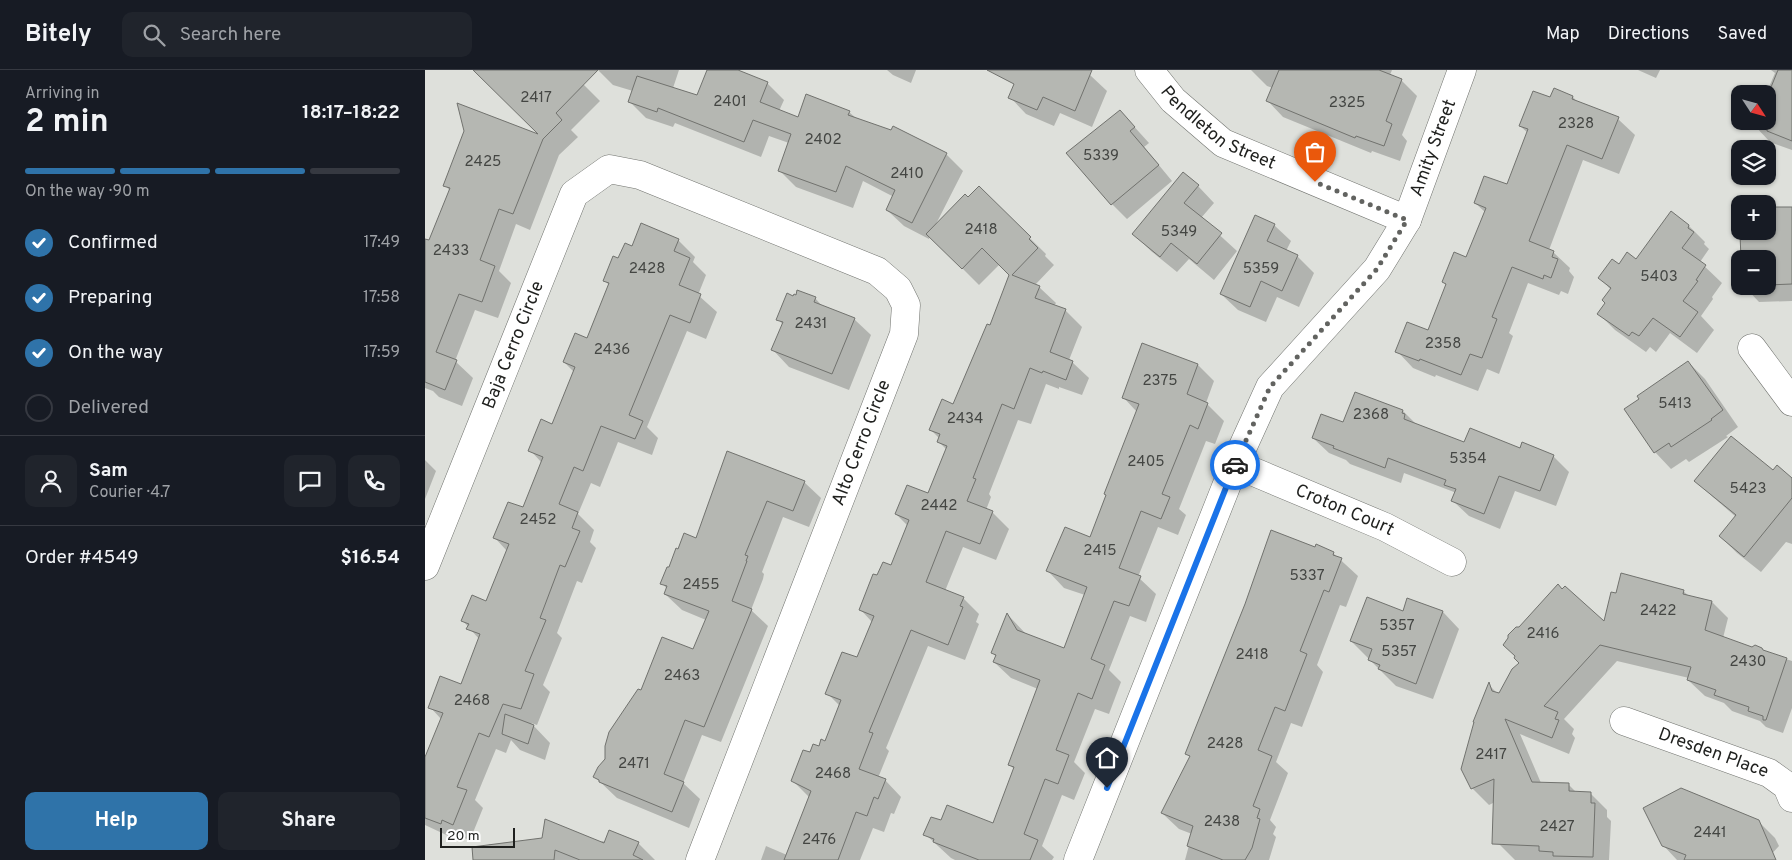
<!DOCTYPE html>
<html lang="en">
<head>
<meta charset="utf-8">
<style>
	:root { --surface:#171b24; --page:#20242c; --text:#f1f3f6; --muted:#9ea1a6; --line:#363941; --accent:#2f73a9 }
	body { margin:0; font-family:Overpass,sans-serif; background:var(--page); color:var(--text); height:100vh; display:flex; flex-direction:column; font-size:19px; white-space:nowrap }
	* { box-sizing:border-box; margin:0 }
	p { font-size:16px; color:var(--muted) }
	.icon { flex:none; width:28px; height:28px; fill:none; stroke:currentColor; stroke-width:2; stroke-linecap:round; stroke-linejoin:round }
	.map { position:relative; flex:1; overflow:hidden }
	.side { display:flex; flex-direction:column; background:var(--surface); width:425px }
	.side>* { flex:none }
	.needle { width:32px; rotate:126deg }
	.controls { position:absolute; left:1306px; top:15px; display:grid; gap:10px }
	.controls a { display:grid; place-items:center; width:45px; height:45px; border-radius:10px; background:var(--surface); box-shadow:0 1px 4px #0004; font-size:25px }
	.scale { position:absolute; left:15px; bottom:12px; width:75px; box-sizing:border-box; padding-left:5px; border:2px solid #1f201e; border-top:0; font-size:14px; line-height:18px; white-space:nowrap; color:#1f201e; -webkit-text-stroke:4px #fff; paint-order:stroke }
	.pin { position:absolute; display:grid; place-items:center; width:42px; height:42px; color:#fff; margin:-51px -21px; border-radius:50% 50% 50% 0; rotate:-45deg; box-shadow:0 0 5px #0007 }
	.pin .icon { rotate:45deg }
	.courier { position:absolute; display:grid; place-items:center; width:50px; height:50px; margin:-25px; border:4px solid #1a73e8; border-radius:50%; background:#fff; color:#222; box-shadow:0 1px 6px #0007 }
	.overview em { font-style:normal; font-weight:700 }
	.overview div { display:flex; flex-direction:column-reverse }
	.overview { display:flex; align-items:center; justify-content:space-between; height:85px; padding:0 25px }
	h1 { font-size:32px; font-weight:700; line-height:38px }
	.bar { display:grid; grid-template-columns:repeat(4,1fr); gap:8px 5px; align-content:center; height:60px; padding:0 25px }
	.bar i { height:6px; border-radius:4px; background:var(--line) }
	.bar .selected { background:var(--accent) }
	.bar p { grid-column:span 4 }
	.line { display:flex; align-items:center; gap:12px; padding:0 25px; border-top:1px solid var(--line) }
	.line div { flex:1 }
	.round { display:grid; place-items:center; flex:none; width:52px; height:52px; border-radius:10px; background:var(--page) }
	ol { padding:0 25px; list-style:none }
	li { display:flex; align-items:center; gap:15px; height:55px }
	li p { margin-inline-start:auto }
	li .icon { padding:5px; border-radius:50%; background:var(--accent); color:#fff; stroke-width:4 }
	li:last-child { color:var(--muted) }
	li i { width:28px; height:28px; border:2px solid var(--line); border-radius:50% }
	.primary-button { display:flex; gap:10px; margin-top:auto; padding:10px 25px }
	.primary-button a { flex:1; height:58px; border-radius:10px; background:var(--accent); color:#fff; font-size:20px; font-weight:700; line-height:58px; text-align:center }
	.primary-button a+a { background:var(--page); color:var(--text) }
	header { display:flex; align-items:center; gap:30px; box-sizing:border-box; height:70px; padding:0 25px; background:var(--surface); border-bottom:1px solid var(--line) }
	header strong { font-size:24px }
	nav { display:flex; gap:28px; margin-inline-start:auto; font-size:18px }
	.search { width:350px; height:45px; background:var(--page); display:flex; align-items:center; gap:12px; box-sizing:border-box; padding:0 18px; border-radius:10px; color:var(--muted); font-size:19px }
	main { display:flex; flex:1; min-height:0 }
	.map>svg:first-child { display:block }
	.shadow { fill:#0003 }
	.building { fill:#b5b7b2; stroke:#71726e }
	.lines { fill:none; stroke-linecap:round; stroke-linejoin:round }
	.minor-casing { stroke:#71736f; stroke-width:29 }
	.minor { stroke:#fff; stroke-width:28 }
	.done { stroke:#626360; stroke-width:5; stroke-dasharray:0 9 }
	.route { stroke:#1a73e8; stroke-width:6 }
	.labels { text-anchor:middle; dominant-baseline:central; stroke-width:5; stroke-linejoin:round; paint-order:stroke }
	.number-label { font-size:15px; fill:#444643 }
	.street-label { font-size:18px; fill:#1f201e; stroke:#fff }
</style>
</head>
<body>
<header>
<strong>Bitely</strong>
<div class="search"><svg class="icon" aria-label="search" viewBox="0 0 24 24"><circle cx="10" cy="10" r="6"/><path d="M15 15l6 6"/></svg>Search here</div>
<nav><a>Map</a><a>Directions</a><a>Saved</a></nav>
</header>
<main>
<section class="side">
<div class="overview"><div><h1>2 min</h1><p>Arriving in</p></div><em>18:17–18:22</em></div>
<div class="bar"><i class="selected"></i><i class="selected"></i><i class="selected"></i><i></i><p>On the way · 90 m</p></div>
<ol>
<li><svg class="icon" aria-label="check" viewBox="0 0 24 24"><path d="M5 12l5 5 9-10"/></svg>Confirmed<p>17:49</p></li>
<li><svg class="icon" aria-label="check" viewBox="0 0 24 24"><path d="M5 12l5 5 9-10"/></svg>Preparing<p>17:58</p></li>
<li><svg class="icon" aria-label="check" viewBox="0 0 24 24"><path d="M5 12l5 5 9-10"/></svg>On the way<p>17:59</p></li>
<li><i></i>Delivered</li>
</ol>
<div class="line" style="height:90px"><a class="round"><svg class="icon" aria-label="person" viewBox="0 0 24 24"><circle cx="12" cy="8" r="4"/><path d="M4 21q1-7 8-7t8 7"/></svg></a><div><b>Sam</b><p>Courier · 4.7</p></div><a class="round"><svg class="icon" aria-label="chat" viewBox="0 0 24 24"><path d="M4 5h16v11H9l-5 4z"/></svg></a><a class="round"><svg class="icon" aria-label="phone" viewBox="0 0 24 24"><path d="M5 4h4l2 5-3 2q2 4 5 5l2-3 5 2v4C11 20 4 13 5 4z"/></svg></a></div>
<div class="line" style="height:65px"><div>Order #4549</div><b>$16.54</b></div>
<div class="primary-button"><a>Help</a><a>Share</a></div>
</section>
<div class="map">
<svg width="1367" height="790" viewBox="0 0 1367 790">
	<rect width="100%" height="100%" fill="#dee0db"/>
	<!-- shadow -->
	<path class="shadow" d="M 60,0 L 144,0 L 175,31 L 146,60 L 153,67 L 134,85 L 105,160 L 91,154 L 74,201 L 86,213 L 73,248 L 50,240 L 30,291 L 48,308 L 37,336 L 14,327 L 8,321 L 0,318 L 0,170 L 5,172 L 25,121 L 20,115 L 117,67 Z
		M 173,0 L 254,0 L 248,18 L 273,26 L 283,0 L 309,0 L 342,13 L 359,30 L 354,41 L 373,49 L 424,42 L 432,49 L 521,84 L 538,101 L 511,154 L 543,128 L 554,118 L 621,184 L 620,186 L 629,195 L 610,215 L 614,217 L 631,233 L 629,236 L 640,240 L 657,257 L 644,290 L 647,292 L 664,308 L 657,325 L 634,317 L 634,319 L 621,314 L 606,354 L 593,350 L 564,424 L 566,427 L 561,440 L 567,442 L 584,459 L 571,490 L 538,477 L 520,521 L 538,528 L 554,544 L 551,552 L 554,554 L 540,590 L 503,576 L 461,678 L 464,681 L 453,708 L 460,710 L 476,727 L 469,744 L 466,743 L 459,762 L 448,758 L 435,790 L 336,790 L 341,776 L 362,785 L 385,728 L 368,711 L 386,684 L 401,672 L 415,636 L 402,623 L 432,589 L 447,552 L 435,539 L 453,507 L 467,497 L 483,456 L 471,444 L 504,425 L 522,380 L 514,372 L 515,369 L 506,360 L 528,335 L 566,256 L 586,205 L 575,194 L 554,215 L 505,166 L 504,169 L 479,156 L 462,140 L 469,127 L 438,111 L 428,138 L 371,117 L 354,100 L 364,73 L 344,66 L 336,87 L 250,53 L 248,57 L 221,48 L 205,32 L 208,21 L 188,15 Z
		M 462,0 L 491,0 L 486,13 L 468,5 Z
		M 562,0 L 654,0 L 665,5 L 682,21 L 667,57 L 635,43 L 629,56 L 601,44 L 585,27 L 590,15 L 589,11 Z
		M 826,0 L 967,0 L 965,5 L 976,10 L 992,26 L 977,65 L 982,71 L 975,91 L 947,81 L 946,83 L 858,47 L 843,31 L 848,18 L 842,16 Z
		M 1213,0 L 1235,0 L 1231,8 Z
		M 1346,0 L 1367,0 L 1367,80 L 1345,72 L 1329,55 L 1330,51 L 1342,51 L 1341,24 L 1350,3 Z
		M 1148,27 L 1153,33 L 1193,49 L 1210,65 L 1194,104 L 1158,90 L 1124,180 L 1128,182 L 1145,198 L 1144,201 L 1149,207 L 1143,224 L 1136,221 L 1134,225 L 1103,213 L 1084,263 L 1088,266 L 1074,304 L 1062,299 L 1053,321 L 1011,305 L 1010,307 L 988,298 L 972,281 L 1004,262 L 1022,216 L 1018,212 L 1042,188 L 1060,142 L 1050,133 L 1083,116 L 1103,63 L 1095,56 L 1126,29 Z
		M 695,41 L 724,73 L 719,77 L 747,111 L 702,149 L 687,134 Z
		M 773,116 L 789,133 L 776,148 L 812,181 L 789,210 L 764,189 L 752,202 L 726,181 L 709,164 Z
		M 1367,138 L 1367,231 L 1334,232 L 1319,216 L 1342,216 L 1342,161 Z
		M 849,155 L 866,171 L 861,181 L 872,186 L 889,203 L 874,237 L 852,227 L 841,252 L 813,240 L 796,224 Z
		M 1264,156 L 1280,172 L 1279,174 L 1284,179 L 1275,192 L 1297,213 L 1287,227 L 1288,229 L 1276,246 L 1289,260 L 1272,283 L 1245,263 L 1231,282 L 1225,277 L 1221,282 L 1190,260 L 1174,244 L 1182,233 L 1186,220 L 1175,208 L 1194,196 L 1211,191 Z
		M 253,170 L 270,187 L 268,192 L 281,205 L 273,225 L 292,242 L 281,269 L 262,261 L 222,357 L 233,368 L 227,385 L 193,372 L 175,417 L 166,413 L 153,444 L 169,460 L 165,472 L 171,478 L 157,513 L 152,511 L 132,563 L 137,568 L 118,615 L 125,622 L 112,655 L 106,653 L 125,673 L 120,690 L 95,680 L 86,670 L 81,683 L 71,679 L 50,730 L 58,738 L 45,770 L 34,766 L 32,770 L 0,755 L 0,690 L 17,650 L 5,637 L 37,616 L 55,570 L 38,551 L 61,532 L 82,481 L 70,468 L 98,439 L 117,393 L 105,380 L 128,356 L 149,302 L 139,292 L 162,269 L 184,215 L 180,211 L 194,189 L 207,177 Z
		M 369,227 L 390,228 L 398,237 L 429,249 L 446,265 L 424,320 L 364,297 L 348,280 L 358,255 L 353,249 Z
		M 1263,292 L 1280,309 L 1313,357 L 1301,366 L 1303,367 L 1264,392 L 1261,389 L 1246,399 L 1230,382 Z
		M 773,295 L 789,311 L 781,333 L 799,351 L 790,374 L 781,371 L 754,439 L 761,445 L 753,465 L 733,457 L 713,507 L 731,524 L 721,552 L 705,546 L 684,600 L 696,612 L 684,644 L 670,639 L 649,692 L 660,703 L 649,730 L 637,725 L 617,776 L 629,787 L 627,790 L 530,790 L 526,788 L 500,764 L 517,752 L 569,755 L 590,700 L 584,694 L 613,619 L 586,608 L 569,592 L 571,587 L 568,583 L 583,545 L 601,564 L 639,579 L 660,525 L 639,518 L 623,501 L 665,468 L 712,342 L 698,327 Z
		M 930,323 L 978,341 L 992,355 L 1040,374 L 1095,379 L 1128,386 L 1144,402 L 1131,436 L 1090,421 L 1075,459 L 1044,446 L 1028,431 L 1030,424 L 1029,422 L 979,403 L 976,413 L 925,394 L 921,390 L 904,383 L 888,368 L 919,354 Z
		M 303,383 L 379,412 L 396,428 L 384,457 L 358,447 L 337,502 L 339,504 L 338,509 L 326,540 L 343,556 L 296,672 L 277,665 L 258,713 L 275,729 L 264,758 L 192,728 L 170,707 L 217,622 L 268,580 L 281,550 L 257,540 L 240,524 L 242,519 L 237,513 L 245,499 L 272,469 Z
		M 0,390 L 11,401 L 0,429 Z
		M 1348,402 L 1367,410 L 1367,474 L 1361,472 L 1336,502 L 1312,483 L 1295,466 L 1311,447 L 1288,427 L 1271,411 Z
		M 890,479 L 908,483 L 933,506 L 921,537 L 915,535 L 892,595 L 898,602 L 877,657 L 866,653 L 851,692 L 863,703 L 845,750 L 851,757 L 848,764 L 851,767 L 844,790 L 760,790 L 767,764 L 754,759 L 737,743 L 766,687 L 762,684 Z
		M 1258,521 L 1264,526 L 1287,532 L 1303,548 L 1298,568 L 1367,591 L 1367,638 L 1358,663 L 1341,657 L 1335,651 L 1307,641 L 1299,633 L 1280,626 L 1263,610 L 1264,608 L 1192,591 L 1139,649 L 1149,659 L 1147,664 L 1150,668 L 1144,684 L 1095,664 L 1116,713 L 1143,714 L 1152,723 L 1165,723 L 1182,740 L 1182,747 L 1186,751 L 1184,790 L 1090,790 L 1074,774 L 1070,732 L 1064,735 L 1047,718 L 1064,615 L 1074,625 L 1179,553 Z
		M 983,529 L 1018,542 L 1034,559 L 1008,629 L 971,616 L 926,571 L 978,542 Z
		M 1333,751 L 1350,768 L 1354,776 L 1341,790 L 1252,790 L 1238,775 Z
		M 177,771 L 181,772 L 213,773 L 230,790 L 62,790 L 64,774 L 175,773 Z"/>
	<!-- building -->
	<path class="building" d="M 48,0 L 173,0 L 131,43 L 137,50 L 118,69 L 88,144 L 74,139 L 55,190 L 70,196 L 57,232 L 34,224 L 11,282 L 32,290 L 20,320 L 0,312 L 0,169 L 4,170 L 25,118 L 18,116 L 39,61 L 32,33 L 113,64 Z
		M 282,0 L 313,0 L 343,12 L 335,32 L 373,47 L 381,24 L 425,41 L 423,45 L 466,60 L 468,56 L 522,83 L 487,153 L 461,140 L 470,120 L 421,96 L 411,122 L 353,101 L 366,64 L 328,50 L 319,72 L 233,38 L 232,42 L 203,32 L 212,6 L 272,25 Z
		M 562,0 L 667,0 L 650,41 L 618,27 L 612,40 L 583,28 L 589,14 Z
		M 854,0 L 954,0 L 977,9 L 961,51 L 967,54 L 959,76 L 931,66 L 930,68 L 841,31 Z
		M 1353,0 L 1367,0 L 1367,71 L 1342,61 L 1342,27 Z
		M 1129,18 L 1148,26 L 1147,29 L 1194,47 L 1177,89 L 1142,75 L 1104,171 L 1129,181 L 1127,187 L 1133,189 L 1126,208 L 1119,205 L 1118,209 L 1087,197 L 1067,247 L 1072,249 L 1057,288 L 1045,284 L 1036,305 L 995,289 L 994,291 L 970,282 L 982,252 L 1003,260 L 1021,214 L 1017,212 L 1029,182 L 1041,187 L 1061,138 L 1049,133 L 1059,106 L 1082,114 L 1103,59 L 1094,56 L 1108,21 L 1125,27 Z
		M 695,40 L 710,57 L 705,61 L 734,95 L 686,135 L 641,83 Z
		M 758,102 L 774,115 L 759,133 L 797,163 L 772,194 L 746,173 L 735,187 L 707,164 Z
		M 554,116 L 606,167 L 604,169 L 613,178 L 587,205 L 615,216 L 610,228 L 641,239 L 625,282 L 648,291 L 641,310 L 618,301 L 617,303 L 605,298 L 589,339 L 577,334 L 548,408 L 551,409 L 542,431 L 568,441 L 555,474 L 521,461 L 501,512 L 539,527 L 535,536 L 538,537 L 523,575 L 486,560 L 444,662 L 448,663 L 434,699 L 461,709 L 453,729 L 449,727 L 442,746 L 431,742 L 413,790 L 359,790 L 386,721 L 366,711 L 378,680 L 385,682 L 388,674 L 394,676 L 396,669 L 400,671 L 416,630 L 400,624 L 417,582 L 432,587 L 449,546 L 434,540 L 448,504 L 452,505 L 458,492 L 466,495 L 484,450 L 470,444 L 482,415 L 503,423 L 522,376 L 512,372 L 515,364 L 504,360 L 517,329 L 528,334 L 562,254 L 565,255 L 584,205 L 557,178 L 537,199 L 501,164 L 540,124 L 543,127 Z
		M 1342,137 L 1367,137 L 1367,214 L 1342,215 L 1342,189 L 1316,189 L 1314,138 L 1315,161 L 1342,161 Z
		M 1246,141 L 1264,155 L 1263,158 L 1269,162 L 1257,178 L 1281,195 L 1271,210 L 1273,211 L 1258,231 L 1273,242 L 1255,267 L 1228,248 L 1214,266 L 1207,262 L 1204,266 L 1172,244 L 1180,233 L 1177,230 L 1186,218 L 1173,208 L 1187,189 L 1194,194 L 1202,182 L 1211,189 Z
		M 830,145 L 850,154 L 842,171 L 873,185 L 857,221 L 836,211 L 825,237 L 795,224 Z
		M 216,153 L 254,169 L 249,181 L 265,188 L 254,215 L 276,224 L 265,253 L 245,245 L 204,345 L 218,351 L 210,369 L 176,356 L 158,401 L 149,397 L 134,434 L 153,442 L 147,458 L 155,461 L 140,497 L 135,495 L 115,548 L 121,550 L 100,601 L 109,604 L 96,639 L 78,634 L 64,667 L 54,663 L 32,717 L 42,720 L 28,755 L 17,750 L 16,754 L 0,748 L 0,687 L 18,643 L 3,638 L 15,606 L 36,614 L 55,564 L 41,559 L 44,554 L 36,551 L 47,525 L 61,531 L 84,474 L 68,468 L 83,432 L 98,437 L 118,387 L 103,381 L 116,349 L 127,354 L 150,297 L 138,292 L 150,263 L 162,268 L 184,213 L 178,211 L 188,186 L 193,188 L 200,173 L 207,176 Z
		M 372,220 L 391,227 L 389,232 L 430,248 L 407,304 L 346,280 L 358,252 L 351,250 L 362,223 L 368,226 L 369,224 L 371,225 Z
		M 717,273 L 773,294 L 762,324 L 783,333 L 773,359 L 765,355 L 737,424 L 745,427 L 736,449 L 716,441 L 694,498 L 716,506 L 704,536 L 689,531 L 666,589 L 680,595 L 667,629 L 653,623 L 631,680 L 644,685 L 633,714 L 620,709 L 599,764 L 613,770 L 605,790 L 554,790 L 508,772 L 509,769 L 498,765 L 506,747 L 516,750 L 522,735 L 568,753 L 589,697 L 583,695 L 615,610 L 568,592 L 571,585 L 566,583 L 582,543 L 592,560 L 639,578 L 662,517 L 621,501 L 640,457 L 665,467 L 681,425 L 679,424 L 714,334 L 697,328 Z
		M 1263,291 L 1298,340 L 1286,349 L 1287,350 L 1246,377 L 1244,373 L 1229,383 L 1199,339 L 1214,329 L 1212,326 Z
		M 930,322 L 978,340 L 977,343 L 980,344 L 979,349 L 1039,372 L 1045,358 L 1095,378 L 1097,372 L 1129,385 L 1115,421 L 1074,406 L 1059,444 L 1026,431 L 1031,419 L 1019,415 L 1021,410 L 963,388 L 960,398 L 908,378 L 909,376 L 887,368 L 896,344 L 918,352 Z
		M 1306,366 L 1348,400 L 1352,395 L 1367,408 L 1367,428 L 1319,487 L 1294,466 L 1311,445 L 1269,411 Z
		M 302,381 L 380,411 L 368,441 L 342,431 L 320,485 L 323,486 L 321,491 L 322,491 L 307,531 L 327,539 L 279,657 L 260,650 L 239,704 L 259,712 L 247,742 L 174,712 L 174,710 L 168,707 L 173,697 L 180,689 L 180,676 L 184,662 L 213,619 L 216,620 L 237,567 L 268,579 L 284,541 L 239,524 L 242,516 L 235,514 L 242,497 L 244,497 L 251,478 L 253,479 L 259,463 L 271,468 Z
		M 846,460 L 890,477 L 891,474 L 909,482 L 908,485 L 917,488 L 904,522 L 899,520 L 875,581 L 882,584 L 860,641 L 850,637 L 833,680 L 847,686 L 828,736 L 835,739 L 832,748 L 835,749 L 827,778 L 820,790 L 798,790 L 762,776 L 768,756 L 736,743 L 765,686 L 760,684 L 820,534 Z
		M 1196,503 L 1259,520 L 1258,524 L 1287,531 L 1280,560 L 1327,577 L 1330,575 L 1337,578 L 1338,580 L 1362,588 L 1341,650 L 1338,650 L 1338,646 L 1323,641 L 1324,637 L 1289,625 L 1291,620 L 1262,610 L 1266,597 L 1175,575 L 1119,636 L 1133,642 L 1130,649 L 1134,650 L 1127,668 L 1080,649 L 1107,712 L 1144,713 L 1144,721 L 1166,722 L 1166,733 L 1170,733 L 1168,787 L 1128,786 L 1128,782 L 1114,781 L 1114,776 L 1067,774 L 1069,709 L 1046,719 L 1036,699 L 1049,652 L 1048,652 L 1064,612 L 1067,621 L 1074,623 L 1087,599 L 1094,593 L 1089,588 L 1090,586 L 1078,575 L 1083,568 L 1083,565 L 1091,557 L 1094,557 L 1133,514 L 1137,519 L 1140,516 L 1179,551 L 1186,522 L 1191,523 Z
		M 942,527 L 978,541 L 982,528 L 1018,541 L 991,614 L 953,599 L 955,595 L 943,590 L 947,579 L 925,571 Z
		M 80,644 L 109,655 L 103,674 L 77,664 Z
		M 1256,718 L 1334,750 L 1351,790 L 1259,790 L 1261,785 L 1237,776 L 1218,738 Z
		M 120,749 L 179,773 L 184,760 L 214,772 L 208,785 L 218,790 L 155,790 L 130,780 L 129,790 L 48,790 L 47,777 L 117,768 Z"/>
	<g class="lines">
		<!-- minor casing -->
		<g class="minor-casing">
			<g id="minor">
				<path id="s1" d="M 724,0 L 748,30 L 798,73 L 982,150"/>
				<path d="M 1327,278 L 1367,332"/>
				<path id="s2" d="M 810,394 L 960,457 L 1027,492"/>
				<path id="s3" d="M 0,496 L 149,124 L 184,99 L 215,105 L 452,201 L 473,219 L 481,235 L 479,264 L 275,790"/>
				<path id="s4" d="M 1199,651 L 1344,703 L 1362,716 L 1367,728"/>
				<path id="s5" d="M 653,790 L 810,394 L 845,317 L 952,199 L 982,150 L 1037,0"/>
			</g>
		</g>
		<!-- minor -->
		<use href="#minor" class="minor"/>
	</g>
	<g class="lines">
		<!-- done -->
		<path class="done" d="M 810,395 L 845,317 L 952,199 L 982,150 L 890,112"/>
		<!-- route -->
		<path class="route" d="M 682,718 L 810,395"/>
	</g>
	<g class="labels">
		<!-- number labels -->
		<g class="number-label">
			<text x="111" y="28">2417</text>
			<text x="305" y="32">2401</text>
			<text x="922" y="33">2325</text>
			<text x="1151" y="54">2328</text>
			<text x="398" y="70">2402</text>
			<text x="676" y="86">5339</text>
			<text x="58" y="92">2425</text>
			<text x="482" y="104">2410</text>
			<text x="556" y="160">2418</text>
			<text x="754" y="162">5349</text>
			<text x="26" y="181">2433</text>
			<text x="222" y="199">2428</text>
			<text x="836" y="199">5359</text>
			<text x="1234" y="207">5403</text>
			<text x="386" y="254">2431</text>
			<text x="1018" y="274">2358</text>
			<text x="187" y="280">2436</text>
			<text x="735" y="311">2375</text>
			<text x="1250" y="334">5413</text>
			<text x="946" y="345">2368</text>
			<text x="540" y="349">2434</text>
			<text x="1043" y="389">5354</text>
			<text x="721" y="392">2405</text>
			<text x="1323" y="419">5423</text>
			<text x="514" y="436">2442</text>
			<text x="113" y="450">2452</text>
			<text x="675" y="481">2415</text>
			<text x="882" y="506">5337</text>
			<text x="276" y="515">2455</text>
			<text x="1233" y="541">2422</text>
			<text x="972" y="556">5357</text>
			<text x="1118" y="564">2416</text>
			<text x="974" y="582">5357</text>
			<text x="827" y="585">2418</text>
			<text x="1323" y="592">2430</text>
			<text x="257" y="606">2463</text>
			<text x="47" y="631">2468</text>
			<text x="800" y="674">2428</text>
			<text x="1066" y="685">2417</text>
			<text x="209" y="694">2471</text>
			<text x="408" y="704">2468</text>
			<text x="797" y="752">2438</text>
			<text x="1132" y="757">2427</text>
			<text x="1285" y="763">2441</text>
			<text x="394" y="770">2476</text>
		</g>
		<!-- street labels -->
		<g class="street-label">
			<text stroke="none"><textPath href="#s1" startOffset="92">Pendleton Street</textPath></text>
			<text stroke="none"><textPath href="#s5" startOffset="804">Amity Street</textPath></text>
			<text stroke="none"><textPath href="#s3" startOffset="238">Baja Cerro Circle</textPath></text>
			<text transform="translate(437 373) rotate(-69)">Alto Cerro Circle</text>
			<text stroke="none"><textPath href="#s2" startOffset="119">Croton Court</textPath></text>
			<text stroke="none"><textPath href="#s4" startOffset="95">Dresden Place</textPath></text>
		</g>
	</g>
</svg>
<div class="controls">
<a><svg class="needle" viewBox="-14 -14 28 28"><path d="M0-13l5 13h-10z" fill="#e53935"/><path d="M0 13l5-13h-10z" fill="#9ea1a6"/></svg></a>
<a><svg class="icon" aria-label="layers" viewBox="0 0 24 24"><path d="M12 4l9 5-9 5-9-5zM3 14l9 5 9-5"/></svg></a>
<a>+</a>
<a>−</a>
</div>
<div class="scale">20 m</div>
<div class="pin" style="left:890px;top:112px;background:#ea580c"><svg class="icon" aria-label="bag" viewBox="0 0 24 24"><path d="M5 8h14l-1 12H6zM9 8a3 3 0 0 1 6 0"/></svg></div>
<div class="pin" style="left:682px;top:718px;background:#1f2937"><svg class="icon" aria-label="home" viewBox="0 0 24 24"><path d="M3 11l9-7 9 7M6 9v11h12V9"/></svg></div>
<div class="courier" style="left:810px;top:395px"><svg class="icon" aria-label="car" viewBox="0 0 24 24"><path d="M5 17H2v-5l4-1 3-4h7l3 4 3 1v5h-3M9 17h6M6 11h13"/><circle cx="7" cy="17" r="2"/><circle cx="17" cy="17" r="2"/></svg></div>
</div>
</main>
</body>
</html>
